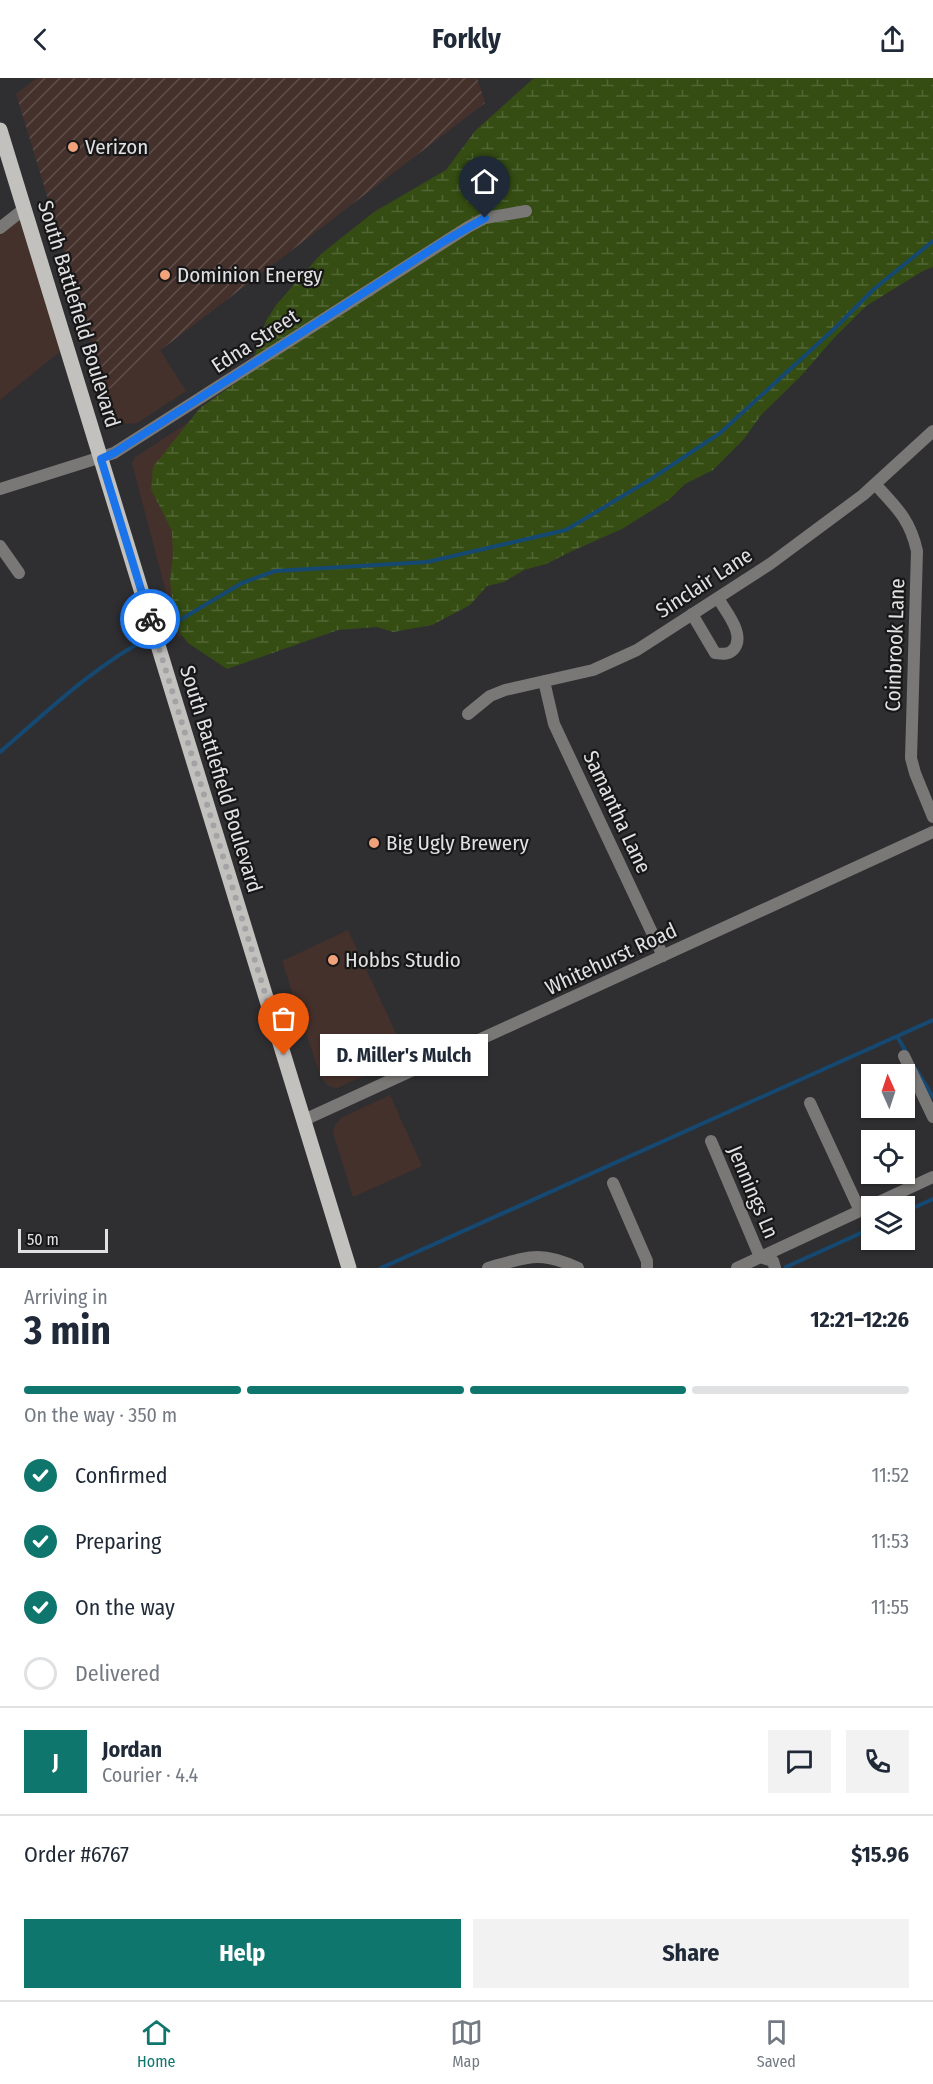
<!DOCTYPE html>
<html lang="en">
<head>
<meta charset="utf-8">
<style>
	:root { --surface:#fff; --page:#f2f2f3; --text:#1f2937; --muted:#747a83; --line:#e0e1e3; --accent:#0f766e }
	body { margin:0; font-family:"Fira Sans Condensed",sans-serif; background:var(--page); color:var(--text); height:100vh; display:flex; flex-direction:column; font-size:22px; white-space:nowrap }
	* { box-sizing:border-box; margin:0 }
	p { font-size:20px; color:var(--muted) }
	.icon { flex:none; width:33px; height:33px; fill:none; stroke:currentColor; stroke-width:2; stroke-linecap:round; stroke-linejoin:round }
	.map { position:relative; height:1190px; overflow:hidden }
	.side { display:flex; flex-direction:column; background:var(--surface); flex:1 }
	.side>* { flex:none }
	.needle { width:39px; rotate:357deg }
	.controls { position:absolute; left:861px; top:986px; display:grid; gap:12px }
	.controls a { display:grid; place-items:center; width:54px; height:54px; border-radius:0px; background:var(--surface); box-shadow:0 2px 4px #0004; font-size:30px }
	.scale { position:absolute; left:18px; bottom:15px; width:90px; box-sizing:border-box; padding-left:6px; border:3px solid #e1e1e3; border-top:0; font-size:16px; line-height:21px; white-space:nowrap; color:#e1e1e3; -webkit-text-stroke:4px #171718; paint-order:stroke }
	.pin { position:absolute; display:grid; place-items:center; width:51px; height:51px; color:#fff; margin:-62px -26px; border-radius:50% 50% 50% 0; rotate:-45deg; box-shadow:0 0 6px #0007 }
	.pin .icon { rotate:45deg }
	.courier { position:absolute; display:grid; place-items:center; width:60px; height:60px; margin:-30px; border:4px solid #1a73e8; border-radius:50%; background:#fff; color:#222; box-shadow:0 2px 8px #0007 }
	.bubble { position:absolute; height:42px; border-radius:0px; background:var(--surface); box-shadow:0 2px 4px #0004; font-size:20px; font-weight:700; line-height:42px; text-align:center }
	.head em { font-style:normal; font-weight:700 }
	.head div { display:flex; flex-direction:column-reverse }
	.head { display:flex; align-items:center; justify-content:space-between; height:102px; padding:0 24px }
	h1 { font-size:39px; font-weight:700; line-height:45px }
	.bar { display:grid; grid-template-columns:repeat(4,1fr); gap:9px 6px; align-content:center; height:72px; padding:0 24px }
	.bar i { height:8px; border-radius:4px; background:var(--line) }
	.bar .selected { background:var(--accent) }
	.bar p { grid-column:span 4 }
	.line { display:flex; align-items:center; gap:15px; padding:0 24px; border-top:2px solid var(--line) }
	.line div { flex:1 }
	.round { display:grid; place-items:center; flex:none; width:63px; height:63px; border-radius:0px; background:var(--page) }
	ol { padding:0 24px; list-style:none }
	li { display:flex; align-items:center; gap:18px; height:66px }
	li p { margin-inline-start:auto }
	li .icon { padding:6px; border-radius:50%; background:var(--accent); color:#fff; stroke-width:4 }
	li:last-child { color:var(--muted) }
	li i { width:33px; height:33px; border:3px solid var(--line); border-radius:50% }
	.primary-button { display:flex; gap:12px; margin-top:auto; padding:12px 24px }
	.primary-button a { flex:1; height:69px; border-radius:0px; background:var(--accent); color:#fff; font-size:24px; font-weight:700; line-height:69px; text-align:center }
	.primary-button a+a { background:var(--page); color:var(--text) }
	header { display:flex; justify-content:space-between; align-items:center; height:78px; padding:0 24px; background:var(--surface); font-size:27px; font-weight:700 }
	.tabs { display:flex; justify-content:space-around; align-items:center; height:84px; border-top:2px solid var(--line); background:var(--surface); font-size:16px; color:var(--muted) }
	.tabs a { display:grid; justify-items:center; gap:3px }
	.tabs .selected { color:var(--accent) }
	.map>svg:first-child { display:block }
	.commercial { fill:#45312b }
	.industrial { fill:url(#industrial-furrows) }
	.wetland { fill:url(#wetland-marsh) }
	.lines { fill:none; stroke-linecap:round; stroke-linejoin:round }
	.stream { stroke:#164972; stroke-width:4 }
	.minor { stroke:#797877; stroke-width:12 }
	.primary { stroke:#c3c1be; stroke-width:15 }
	.done { stroke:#a3a3a5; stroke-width:6; stroke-dasharray:0 10.8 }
	.route { stroke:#1a73e8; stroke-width:8 }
	.poi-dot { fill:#f1a27b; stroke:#171718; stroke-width:2 }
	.labels { text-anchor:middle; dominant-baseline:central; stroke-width:4.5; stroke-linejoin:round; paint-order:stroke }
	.poi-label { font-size:21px; fill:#e1e1e3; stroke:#171718; text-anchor:start }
	.street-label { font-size:21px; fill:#e1e1e3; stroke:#171718 }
</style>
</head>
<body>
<header><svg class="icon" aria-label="back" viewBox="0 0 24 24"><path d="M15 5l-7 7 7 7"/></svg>Forkly<svg class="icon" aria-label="share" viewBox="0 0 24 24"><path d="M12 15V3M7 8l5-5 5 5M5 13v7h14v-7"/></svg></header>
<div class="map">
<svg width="933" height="1190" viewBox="0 0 933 1190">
	<defs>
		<pattern id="industrial-furrows" width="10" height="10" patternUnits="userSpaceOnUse" patternTransform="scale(1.5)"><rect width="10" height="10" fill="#45312c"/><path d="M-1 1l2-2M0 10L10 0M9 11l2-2" fill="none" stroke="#604f4a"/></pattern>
		<pattern id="wetland-marsh" width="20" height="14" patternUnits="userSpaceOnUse" patternTransform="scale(1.5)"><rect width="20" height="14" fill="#354d13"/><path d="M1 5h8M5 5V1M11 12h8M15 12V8" fill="none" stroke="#526635"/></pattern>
	</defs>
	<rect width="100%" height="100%" fill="#2f2f32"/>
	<!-- commercial -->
	<path class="commercial" d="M 24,131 L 67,268 L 0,322 L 0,150 Z
		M 160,272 L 186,313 L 137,345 L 127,346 L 121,344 L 114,334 L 107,313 Z
		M 203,335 L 258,517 L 178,560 L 132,385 L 135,379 Z
		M 348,852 L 407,979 L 337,1010 L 329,1008 L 321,1000 L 282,883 Z
		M 390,1017 L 422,1088 L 353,1119 L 333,1055 L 335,1047 L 341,1040 Z"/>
	<!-- industrial -->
	<path class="industrial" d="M 37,0 L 477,0 L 485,25 L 107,313 L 16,16 Z"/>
	<!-- wetland -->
	<path class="wetland" d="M 534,0 L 933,0 L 933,189 L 923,193 L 866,228 L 834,260 L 800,299 L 762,336 L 743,362 L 713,392 L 685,406 L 670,421 L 622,451 L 572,473 L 546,486 L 524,492 L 504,504 L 487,508 L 470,527 L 432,547 L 393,554 L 377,549 L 338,552 L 227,591 L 188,565 L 177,551 L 173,535 L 170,500 L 173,478 L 172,453 L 151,411 L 153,389 L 200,330 L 234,306 L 252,286 L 266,243 L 276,227 L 321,176 L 374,134 L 446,92 L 475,53 Z"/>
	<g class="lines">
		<!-- stream -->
		<path class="stream" d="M 158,555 L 242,505 L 275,493 L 427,484 L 566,452 L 651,401 L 720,355 L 833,252 L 874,211 L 933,163
			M 0,674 C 48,633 95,587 152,558
			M 897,958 L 906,974
			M 916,991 L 933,1019
			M 904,1134 L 933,1121
			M 786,1189 L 872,1150
			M 381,1190 L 933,942"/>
		<!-- minor -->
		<path class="minor" d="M 0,150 L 24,131
			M 875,406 C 896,429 910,441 917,473 L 911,680 L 915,695 L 933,739
			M 0,411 L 114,375 L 468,149 L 485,140 L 526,133
			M 0,468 L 19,495
			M 692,536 L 715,575 C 722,576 728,577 733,572 C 747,557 725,533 718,520
			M 544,603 L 554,646 L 663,878
			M 468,636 L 490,618 L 505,612 L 593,592 L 637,572 L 770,486 L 863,417 L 933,353
			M 904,978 L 933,1039
			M 810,1025 L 860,1133
			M 304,1042 L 933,754
			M 711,1063 L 760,1179 L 773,1183 L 775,1190
			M 613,1105 L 647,1183 L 647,1190
			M 488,1190 C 528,1179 539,1172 578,1190
			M 737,1190 L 933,1099"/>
		<!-- primary -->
		<path class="primary" d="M 0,52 L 349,1190"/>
	</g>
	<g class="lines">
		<!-- done -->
		<path class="done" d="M 150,541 L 284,977"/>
		<!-- route -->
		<path class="route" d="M 150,541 L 101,381 L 114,375 L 443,164 L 485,140"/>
	</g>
	<!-- markers -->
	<g class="poi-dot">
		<circle cx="73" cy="69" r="6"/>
		<circle cx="165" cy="197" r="6"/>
		<circle cx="374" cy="765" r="6"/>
		<circle cx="333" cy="882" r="6"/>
	</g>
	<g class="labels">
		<!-- poi labels -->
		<g class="poi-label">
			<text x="85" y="69">Verizon</text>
			<text x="177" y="197">Dominion Energy</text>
			<text x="386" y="765">Big Ugly Brewery</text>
			<text x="345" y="882">Hobbs Studio</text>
		</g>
		<!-- street labels -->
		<g class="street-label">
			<text transform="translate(79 236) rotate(73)">South Battlefield Boulevard</text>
			<text transform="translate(255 263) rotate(-33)">Edna Street</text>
			<text transform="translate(704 505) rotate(-33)">Sinclair Lane</text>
			<text transform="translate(895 567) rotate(-88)">Coinbrook Lane</text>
			<text transform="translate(221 701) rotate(73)">South Battlefield Boulevard</text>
			<text transform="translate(617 734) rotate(65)">Samantha Lane</text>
			<text transform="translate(611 881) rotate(-25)">Whitehurst Road</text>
			<text transform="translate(753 1114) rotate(67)">Jennings Ln</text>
		</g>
	</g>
</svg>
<div class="controls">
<a><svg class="needle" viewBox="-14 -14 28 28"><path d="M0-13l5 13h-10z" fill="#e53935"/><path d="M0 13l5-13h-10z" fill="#747a83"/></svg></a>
<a><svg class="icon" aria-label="locate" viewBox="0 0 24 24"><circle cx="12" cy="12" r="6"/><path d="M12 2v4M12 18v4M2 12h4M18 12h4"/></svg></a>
<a><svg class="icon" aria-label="layers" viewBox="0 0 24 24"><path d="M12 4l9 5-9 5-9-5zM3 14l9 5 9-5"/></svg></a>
</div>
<div class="scale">50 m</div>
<div class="pin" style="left:284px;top:977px;background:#ea580c"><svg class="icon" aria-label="bag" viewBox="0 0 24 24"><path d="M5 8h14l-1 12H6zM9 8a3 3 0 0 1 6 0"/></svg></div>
<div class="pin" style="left:485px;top:140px;background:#1f2937"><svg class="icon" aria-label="home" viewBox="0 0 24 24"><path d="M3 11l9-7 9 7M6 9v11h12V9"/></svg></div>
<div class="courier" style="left:150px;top:541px"><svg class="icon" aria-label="bike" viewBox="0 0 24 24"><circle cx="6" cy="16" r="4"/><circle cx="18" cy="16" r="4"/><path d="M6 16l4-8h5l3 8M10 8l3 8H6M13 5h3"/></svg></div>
<div class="bubble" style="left:320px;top:956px;width:168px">D. Miller's Mulch</div>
</div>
<section class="side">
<div class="head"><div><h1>3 min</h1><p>Arriving in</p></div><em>12:21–12:26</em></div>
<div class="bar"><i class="selected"></i><i class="selected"></i><i class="selected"></i><i></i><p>On the way · 350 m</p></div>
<ol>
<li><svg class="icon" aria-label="check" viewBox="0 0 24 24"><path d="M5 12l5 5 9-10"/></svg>Confirmed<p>11:52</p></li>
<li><svg class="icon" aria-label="check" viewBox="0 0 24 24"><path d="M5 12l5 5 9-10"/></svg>Preparing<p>11:53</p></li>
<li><svg class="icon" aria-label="check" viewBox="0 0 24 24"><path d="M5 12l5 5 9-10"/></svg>On the way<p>11:55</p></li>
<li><i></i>Delivered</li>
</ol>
<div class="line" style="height:108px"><b class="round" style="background:var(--accent);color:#fff">J</b><div><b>Jordan</b><p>Courier · 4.4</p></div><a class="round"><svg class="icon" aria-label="chat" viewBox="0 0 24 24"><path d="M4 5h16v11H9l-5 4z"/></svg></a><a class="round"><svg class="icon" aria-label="phone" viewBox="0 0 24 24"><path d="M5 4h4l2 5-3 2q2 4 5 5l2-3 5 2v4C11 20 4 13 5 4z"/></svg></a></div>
<div class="line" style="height:78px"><div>Order #6767</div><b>$15.96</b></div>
<div class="primary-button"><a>Help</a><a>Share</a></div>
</section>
<nav class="tabs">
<a class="selected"><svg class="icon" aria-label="home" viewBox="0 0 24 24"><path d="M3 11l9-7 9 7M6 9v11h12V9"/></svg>Home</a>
<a><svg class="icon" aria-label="map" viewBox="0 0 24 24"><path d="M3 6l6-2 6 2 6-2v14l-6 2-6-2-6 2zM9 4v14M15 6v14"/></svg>Map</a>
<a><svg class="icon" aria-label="saved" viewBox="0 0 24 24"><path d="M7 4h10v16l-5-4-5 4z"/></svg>Saved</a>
</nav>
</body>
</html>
